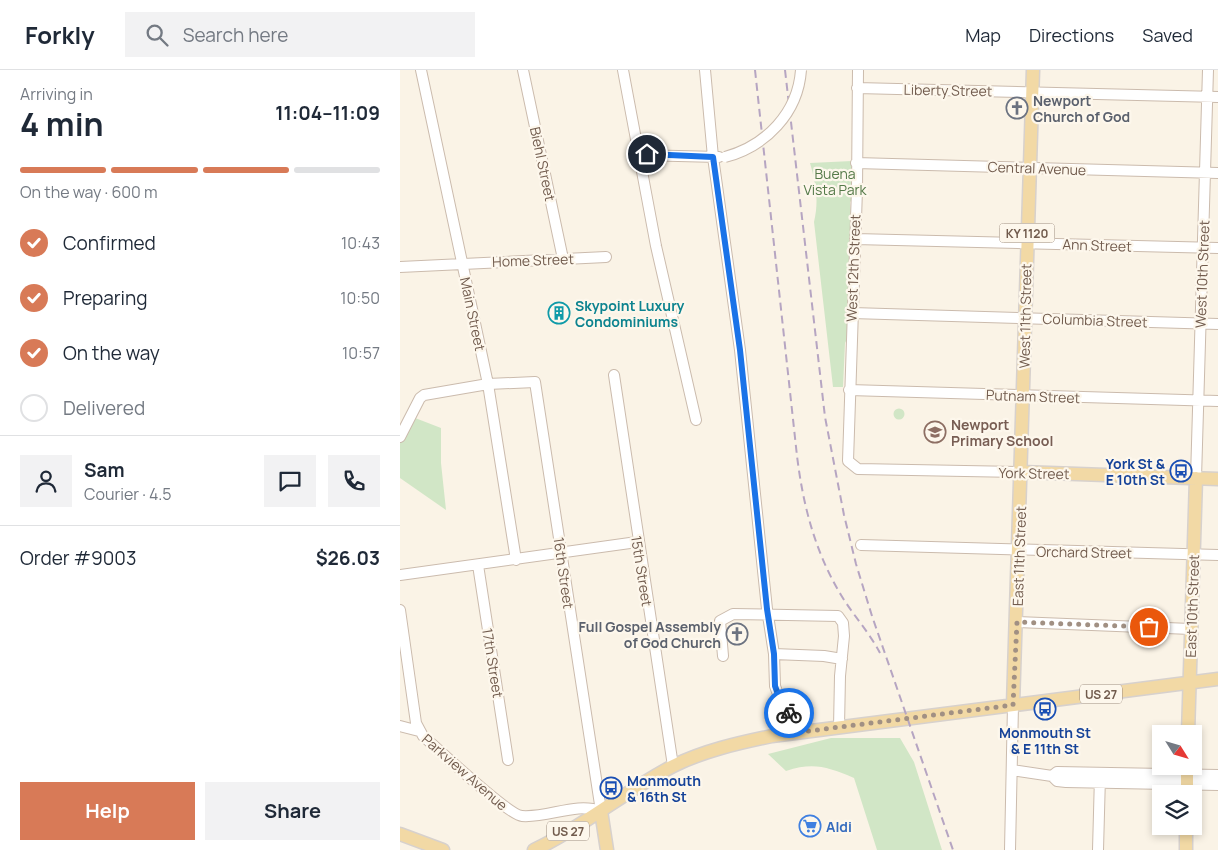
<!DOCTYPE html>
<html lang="en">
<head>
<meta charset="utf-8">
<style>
	:root { --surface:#fff; --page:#f2f2f3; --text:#1f2937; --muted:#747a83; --line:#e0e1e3; --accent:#d87a57 }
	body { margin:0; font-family:Manrope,sans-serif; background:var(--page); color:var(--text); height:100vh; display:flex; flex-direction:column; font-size:19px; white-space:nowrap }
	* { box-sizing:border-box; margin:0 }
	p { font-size:16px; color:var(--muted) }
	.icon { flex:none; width:28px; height:28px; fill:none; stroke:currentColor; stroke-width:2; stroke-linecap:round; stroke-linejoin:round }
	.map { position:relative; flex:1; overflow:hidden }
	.sheet { display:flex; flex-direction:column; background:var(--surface); width:400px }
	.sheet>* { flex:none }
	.needle { width:32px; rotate:127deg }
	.buttons { position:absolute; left:752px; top:655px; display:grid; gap:10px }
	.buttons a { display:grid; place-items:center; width:50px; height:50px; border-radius:0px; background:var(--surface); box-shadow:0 2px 8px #0003; font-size:25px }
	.pin { position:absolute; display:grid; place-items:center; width:42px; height:42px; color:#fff; margin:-21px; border:2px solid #fff; border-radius:50%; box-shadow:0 1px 5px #0007 }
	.courier { position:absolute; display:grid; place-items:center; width:50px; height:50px; margin:-25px; border:4px solid #1a73e8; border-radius:50%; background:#fff; color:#222; box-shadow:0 1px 6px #0007 }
	.headline em { font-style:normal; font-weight:700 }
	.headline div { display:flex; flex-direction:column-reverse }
	.headline { display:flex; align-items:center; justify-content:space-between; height:85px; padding:0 20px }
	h1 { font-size:32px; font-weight:700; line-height:38px }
	.bar { display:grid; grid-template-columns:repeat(4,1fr); gap:8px 5px; align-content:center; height:60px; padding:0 20px }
	.bar i { height:6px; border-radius:4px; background:var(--line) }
	.bar .current { background:var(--accent) }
	.bar p { grid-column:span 4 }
	.line { display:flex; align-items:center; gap:12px; padding:0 20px; border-top:1px solid var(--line) }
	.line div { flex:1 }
	.round { display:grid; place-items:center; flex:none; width:52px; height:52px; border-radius:0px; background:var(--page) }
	ol { padding:0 20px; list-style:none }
	li { display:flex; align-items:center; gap:15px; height:55px }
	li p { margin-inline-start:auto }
	li .icon { padding:5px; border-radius:50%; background:var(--accent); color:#fff; stroke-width:4 }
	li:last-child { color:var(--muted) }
	li i { width:28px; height:28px; border:2px solid var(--line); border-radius:50% }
	.cta { display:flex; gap:10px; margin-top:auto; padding:10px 20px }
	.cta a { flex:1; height:58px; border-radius:0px; background:var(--accent); color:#fff; font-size:20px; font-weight:700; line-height:58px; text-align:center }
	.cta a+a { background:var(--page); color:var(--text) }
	header { display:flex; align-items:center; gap:30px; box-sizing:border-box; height:70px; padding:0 25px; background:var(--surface); border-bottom:1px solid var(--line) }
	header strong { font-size:24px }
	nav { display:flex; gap:28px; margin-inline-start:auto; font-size:18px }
	.search { width:350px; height:45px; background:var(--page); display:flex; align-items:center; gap:12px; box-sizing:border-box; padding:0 18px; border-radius:0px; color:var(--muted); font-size:19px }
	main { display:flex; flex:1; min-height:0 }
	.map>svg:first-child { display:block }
	.green { fill:#d1e6c6 }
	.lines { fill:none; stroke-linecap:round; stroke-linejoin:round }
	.minor-casing { stroke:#cbbbad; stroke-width:12 }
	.major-casing { stroke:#d7d1cd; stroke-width:15 }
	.minor { stroke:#fff; stroke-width:10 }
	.major { stroke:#f2d9a5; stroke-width:12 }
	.rail { stroke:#b6a5c2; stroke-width:2; stroke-dasharray:8 5; stroke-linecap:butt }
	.minor-bridge-casing { stroke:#cbbbad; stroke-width:12; stroke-linecap:butt }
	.minor-bridge { stroke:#fff; stroke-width:10 }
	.done { stroke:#a19083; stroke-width:5; stroke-dasharray:0 9 }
	.route { stroke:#1a73e8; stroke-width:6 }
	.labels { text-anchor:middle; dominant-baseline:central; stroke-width:4.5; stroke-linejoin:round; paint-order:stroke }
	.shield { fill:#fdf7ec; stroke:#9b8a7d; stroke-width:1 }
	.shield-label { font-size:12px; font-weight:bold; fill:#715b4d }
	.street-label { font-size:14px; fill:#715b4d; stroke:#fdf7ec }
	.worship-label { font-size:14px; font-weight:bold; fill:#5b616d; stroke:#fdf7ec; text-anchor:start }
	.park-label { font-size:14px; fill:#557a49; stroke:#fdf7ec }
	.culture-label { font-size:14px; font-weight:bold; fill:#0d838f; stroke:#fdf7ec; text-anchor:start }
	.education-label { font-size:14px; font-weight:bold; fill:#785e54; stroke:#fdf7ec; text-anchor:start }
	.transit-label { font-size:14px; font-weight:bold; fill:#164399; stroke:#fdf7ec; text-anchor:end }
	.shop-label { font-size:14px; font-weight:bold; fill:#366cbe; stroke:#fdf7ec; text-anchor:start }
</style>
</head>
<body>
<header>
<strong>Forkly</strong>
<div class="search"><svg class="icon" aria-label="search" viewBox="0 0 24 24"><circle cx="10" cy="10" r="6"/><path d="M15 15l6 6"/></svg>Search here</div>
<nav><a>Map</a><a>Directions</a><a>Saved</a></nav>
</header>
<main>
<section class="sheet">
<div class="headline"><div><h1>4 min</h1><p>Arriving in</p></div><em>11:04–11:09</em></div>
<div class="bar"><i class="current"></i><i class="current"></i><i class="current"></i><i></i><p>On the way · 600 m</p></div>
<ol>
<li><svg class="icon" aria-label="check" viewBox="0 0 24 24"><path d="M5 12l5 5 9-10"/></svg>Confirmed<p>10:43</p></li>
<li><svg class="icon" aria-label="check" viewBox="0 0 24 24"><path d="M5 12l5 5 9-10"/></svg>Preparing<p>10:50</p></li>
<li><svg class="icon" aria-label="check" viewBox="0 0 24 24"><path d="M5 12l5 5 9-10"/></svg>On the way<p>10:57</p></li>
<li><i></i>Delivered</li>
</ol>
<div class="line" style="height:90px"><a class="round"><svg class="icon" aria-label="person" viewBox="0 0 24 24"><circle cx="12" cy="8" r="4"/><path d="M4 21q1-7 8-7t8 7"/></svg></a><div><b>Sam</b><p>Courier · 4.5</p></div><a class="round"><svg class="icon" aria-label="chat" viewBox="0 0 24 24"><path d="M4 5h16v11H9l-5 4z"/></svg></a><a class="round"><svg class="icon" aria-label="phone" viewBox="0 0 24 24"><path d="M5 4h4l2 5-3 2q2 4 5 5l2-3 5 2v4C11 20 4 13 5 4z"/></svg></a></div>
<div class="line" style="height:65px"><div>Order #9003</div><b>$26.03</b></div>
<div class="cta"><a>Help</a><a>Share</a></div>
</section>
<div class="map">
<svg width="818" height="780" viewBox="0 0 818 780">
	<rect width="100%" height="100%" fill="#faf3e6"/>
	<!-- green -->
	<path class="green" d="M 452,91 L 455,101 L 453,129 L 450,132 L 453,179 L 449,183 L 448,226 L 451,230 L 448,267 L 445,273 L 443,317 L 433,317 L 414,152 C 419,131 416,114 410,93 Z
		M493.5 344a5.5 5.5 0 1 1 11 0a5.5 5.5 0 1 1-11 0Z
		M 10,346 L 41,358 L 41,393 L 46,440 L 0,408 L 0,367 Z
		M 431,668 L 500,668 L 514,692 L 542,780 L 477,780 L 454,708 C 427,697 414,692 386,701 L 368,684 Z"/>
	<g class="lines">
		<!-- minor casing -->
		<g class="minor-casing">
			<path id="minor" d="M 21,0 L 88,314 L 116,490
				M 123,0 L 163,189
				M 223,0 L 256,176 L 296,350
				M 305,0 L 313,87 L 340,280 L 367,539 L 374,584 L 375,616 L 379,627 L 391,646 L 393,663
				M 458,0 L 457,119 L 448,391 L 458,399 L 621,402
				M 457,18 L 818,27
				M 238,85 L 319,87
				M 456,93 L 818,103
				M 455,169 L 818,178
				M 0,197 L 206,187
				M 452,243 L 818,254
				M 214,305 L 273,696
				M 449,320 L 818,331
				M 0,367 L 20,328 L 24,325 L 88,314 L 135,312 L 201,741 C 175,732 149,748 122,746 C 108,745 38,679 23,666 L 16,653 L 0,540
				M 796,408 L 808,0
				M 461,475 L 818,485
				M 78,495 L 108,690
				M 0,505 L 237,472
				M 617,552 L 791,559
				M 374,584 L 424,586 L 442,589
				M 323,586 L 320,551 L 333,544 L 438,546 L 443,553 L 444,566 L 440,606 L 439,657
				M 0,656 L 19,661
				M 612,700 L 652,706 L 657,711 L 666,712 L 818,715
				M 652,706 L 657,702 L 818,705
				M 610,780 L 613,635
				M 698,780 L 700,706"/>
		</g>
		<!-- major casing -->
		<g class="major-casing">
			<path id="major" d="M 621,402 L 818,409
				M 613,635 L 633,0
				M 788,664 L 796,408
				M 787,724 L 787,696
				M 201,741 L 207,780
				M 0,764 L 43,780
				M 134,780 C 183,757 225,721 273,696 C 303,681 338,673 372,666 L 818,609
				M 786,780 L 786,756"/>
		</g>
		<!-- minor -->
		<use href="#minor" class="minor"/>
		<!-- major -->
		<use href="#major" class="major"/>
		<!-- rail -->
		<path class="rail" d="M 355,0 L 397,386 C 403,435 415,482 441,525 C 453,545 469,562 480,583
			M 385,0 L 425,347 L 444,445 L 456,494 L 472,546 L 553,780"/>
		<!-- minor-bridge casing -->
		<g class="minor-bridge-casing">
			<path id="minor-bridge" d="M 325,87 C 366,76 398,43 401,0"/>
		</g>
		<!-- minor-bridge -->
		<use href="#minor-bridge" class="minor-bridge"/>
	</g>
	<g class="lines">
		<!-- done -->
		<path class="done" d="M 389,643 L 393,663 L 613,635 L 617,552 L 749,557"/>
		<!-- route -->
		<path class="route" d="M 247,84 L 313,87 L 340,280 L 367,539 L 374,584 L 375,616 L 379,627 L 389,643"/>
	</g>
	<!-- icons -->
	<defs>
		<g id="church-ring" transform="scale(1.125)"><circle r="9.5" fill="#fdf7ec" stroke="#6b7280" stroke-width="1.5"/><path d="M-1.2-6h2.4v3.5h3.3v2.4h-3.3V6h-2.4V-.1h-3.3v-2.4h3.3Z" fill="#6b7280"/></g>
		<g id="building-ring" transform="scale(1.125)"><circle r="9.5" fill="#fdf7ec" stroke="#0f9aa8" stroke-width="1.5"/><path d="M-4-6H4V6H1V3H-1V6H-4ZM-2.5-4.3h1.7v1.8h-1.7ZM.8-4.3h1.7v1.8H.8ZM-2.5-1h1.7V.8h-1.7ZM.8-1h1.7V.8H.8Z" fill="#0f9aa8"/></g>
		<g id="school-ring" transform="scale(1.125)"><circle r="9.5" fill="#fdf7ec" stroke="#8d6e63" stroke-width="1.5"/><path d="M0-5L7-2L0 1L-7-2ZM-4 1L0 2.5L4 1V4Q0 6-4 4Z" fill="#8d6e63"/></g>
		<g id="bus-ring" transform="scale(1.125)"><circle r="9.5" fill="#fdf7ec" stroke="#1a4fb4" stroke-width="1.5"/><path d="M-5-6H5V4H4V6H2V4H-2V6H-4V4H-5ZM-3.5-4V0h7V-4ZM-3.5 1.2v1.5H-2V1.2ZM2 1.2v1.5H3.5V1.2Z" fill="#1a4fb4"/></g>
		<g id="supermarket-ring" transform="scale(1.125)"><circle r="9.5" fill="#fdf7ec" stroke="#3f7fe0" stroke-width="1.5"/><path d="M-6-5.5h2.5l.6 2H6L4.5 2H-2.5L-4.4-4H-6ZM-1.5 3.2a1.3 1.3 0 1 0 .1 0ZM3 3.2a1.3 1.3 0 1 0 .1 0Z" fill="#3f7fe0"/></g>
	</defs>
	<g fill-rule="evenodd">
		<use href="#church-ring" x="617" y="38"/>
		<use href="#building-ring" x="159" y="243"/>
		<use href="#school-ring" x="535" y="362"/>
		<use href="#bus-ring" x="781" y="401"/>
		<use href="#church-ring" x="337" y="564"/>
		<use href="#bus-ring" x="645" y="639"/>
		<use href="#bus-ring" x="211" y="718"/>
		<use href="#supermarket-ring" x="410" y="756"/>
	</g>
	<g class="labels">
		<!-- shield labels -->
		<g class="shield">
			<rect x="599.5" y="153.5" width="55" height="19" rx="4"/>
			<rect x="680" y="614.5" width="42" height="19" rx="4"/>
			<rect x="147" y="751.5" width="42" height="19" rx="4"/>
		</g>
		<g class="shield-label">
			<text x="627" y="163">KY 1120</text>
			<text x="701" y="624">US 27</text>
			<text x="168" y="761">US 27</text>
		</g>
		<!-- street labels -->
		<g class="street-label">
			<text transform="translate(548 20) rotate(1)">Liberty Street</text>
			<text transform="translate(143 94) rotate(78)">Biehl Street</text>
			<text transform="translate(637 98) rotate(2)">Central Avenue</text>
			<text transform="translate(697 175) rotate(2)">Ann Street</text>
			<text transform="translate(133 190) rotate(-2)">Home Street</text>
			<text transform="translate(453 198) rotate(-88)">West 12th Street</text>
			<text transform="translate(802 204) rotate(-88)">West 10th Street</text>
			<text transform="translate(73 244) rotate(78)">Main Street</text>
			<text transform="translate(625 246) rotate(-89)">West 11th Street</text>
			<text transform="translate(695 250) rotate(2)">Columbia Street</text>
			<text transform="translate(633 326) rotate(2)">Putnam Street</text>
			<text transform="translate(634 403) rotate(1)">York Street</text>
			<text transform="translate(684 482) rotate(1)">Orchard Street</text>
			<text transform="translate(619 486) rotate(-88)">East 11th Street</text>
			<text transform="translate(242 501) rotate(81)">15th Street</text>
			<text transform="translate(164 503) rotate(82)">16th Street</text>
			<text transform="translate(792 536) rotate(-88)">East 10th Street</text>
			<text transform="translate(93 593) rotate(81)">17th Street</text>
			<text transform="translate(65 702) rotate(41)">Parkview Avenue</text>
		</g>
		<!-- worship labels -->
		<g class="worship-label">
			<text x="633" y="30">Newport<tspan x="633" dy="16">Church of God</tspan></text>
			<text x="321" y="556" text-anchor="end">Full Gospel Assembly<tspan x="321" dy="16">of God Church</tspan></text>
		</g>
		<!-- park labels -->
		<g class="park-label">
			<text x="435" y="103">Buena<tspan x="435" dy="16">Vista Park</tspan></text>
		</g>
		<!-- culture labels -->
		<g class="culture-label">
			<text x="175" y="235">Skypoint Luxury<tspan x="175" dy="16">Condominiums</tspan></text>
		</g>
		<!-- education labels -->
		<g class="education-label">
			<text x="551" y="354">Newport<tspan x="551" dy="16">Primary School</tspan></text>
		</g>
		<!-- transit labels -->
		<g class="transit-label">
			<text x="765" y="393">York St &amp;<tspan x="765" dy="16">E 10th St</tspan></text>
			<text x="645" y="662" text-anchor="middle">Monmouth St<tspan x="645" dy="16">&amp; E 11th St</tspan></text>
			<text x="227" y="710" text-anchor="start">Monmouth<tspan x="227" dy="16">&amp; 16th St</tspan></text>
		</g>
		<!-- shop labels -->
		<g class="shop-label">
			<text x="426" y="756">Aldi</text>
		</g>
	</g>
</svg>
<div class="buttons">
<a><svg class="needle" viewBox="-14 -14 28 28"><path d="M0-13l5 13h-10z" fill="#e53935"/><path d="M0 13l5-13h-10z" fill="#747a83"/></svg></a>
<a><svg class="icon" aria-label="layers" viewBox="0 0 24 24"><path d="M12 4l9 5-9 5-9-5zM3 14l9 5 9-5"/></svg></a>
</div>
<div class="pin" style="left:749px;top:557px;background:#ea580c"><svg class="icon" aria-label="bag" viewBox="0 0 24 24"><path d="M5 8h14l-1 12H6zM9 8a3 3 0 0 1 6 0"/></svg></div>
<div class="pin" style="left:247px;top:84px;background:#1f2937"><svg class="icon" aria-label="home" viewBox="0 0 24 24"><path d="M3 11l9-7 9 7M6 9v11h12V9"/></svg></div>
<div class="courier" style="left:389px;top:643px"><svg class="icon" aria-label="bike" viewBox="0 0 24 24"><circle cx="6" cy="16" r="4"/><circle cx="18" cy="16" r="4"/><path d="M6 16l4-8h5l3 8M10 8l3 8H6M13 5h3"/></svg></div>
</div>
</main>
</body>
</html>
